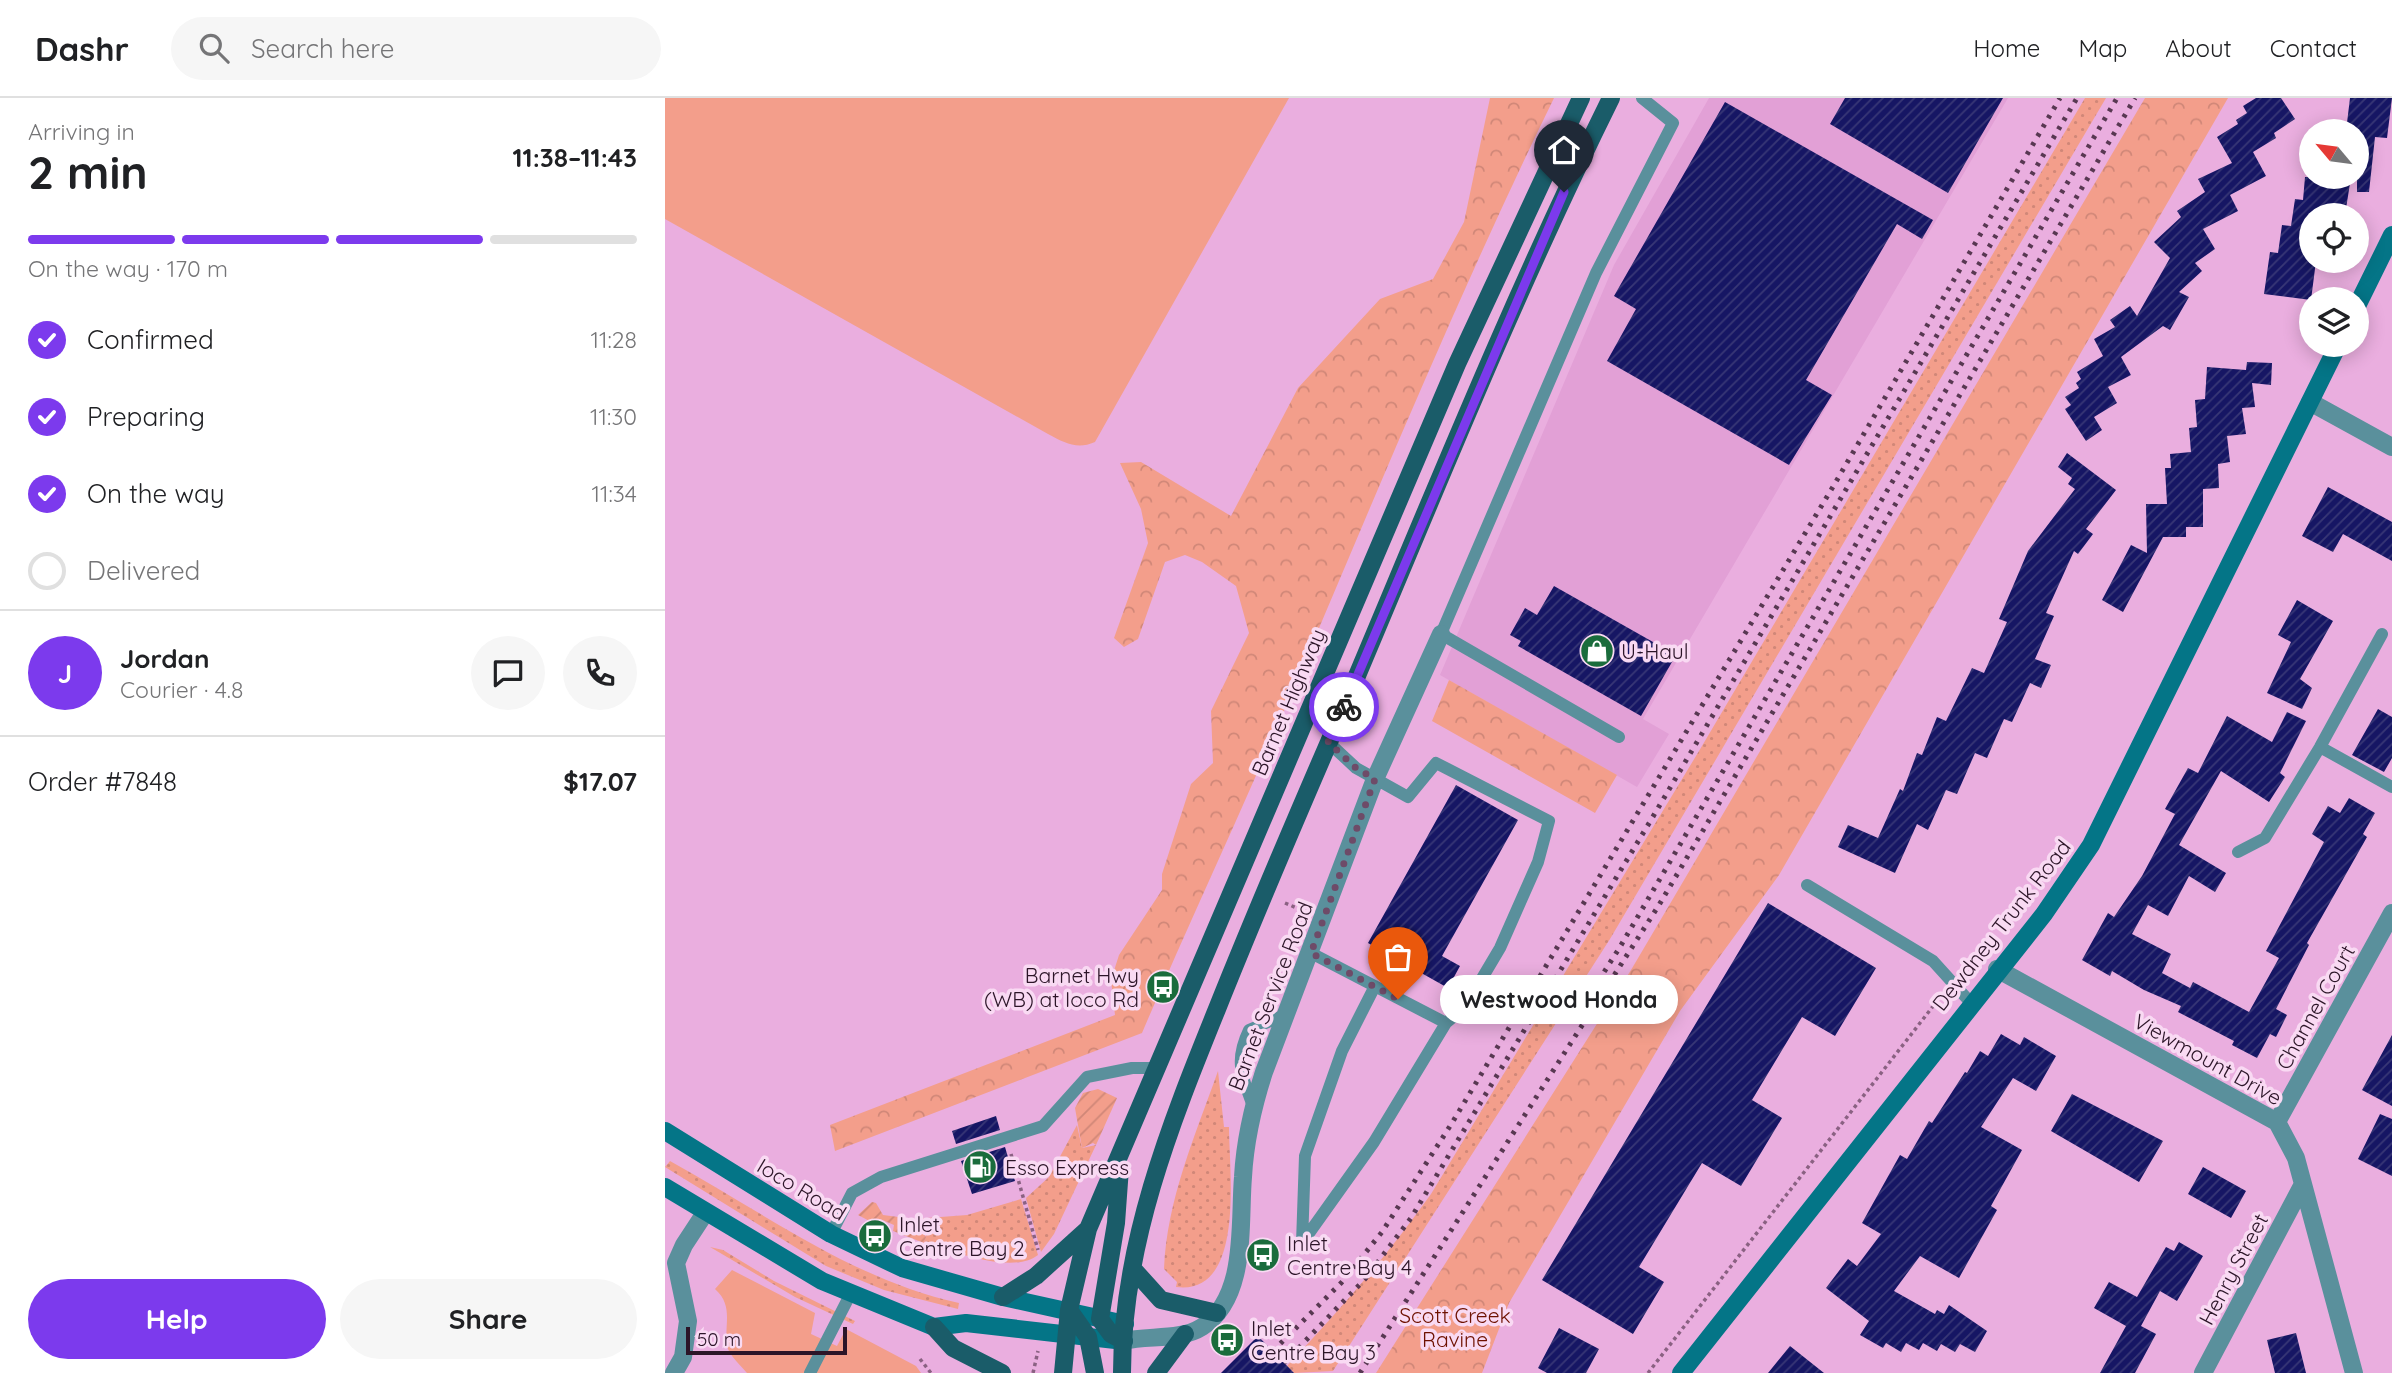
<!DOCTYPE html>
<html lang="en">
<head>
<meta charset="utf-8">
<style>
	:root { --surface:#fff; --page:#f6f6f6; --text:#202124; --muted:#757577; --line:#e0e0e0; --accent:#7c3aed }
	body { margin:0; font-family:Quicksand,sans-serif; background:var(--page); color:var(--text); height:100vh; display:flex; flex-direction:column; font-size:26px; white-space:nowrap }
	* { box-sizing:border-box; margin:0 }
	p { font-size:23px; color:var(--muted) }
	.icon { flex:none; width:38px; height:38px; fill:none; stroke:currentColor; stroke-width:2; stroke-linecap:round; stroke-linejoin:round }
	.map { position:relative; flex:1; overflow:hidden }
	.details { display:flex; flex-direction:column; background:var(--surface); width:665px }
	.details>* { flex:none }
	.needle { width:46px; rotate:299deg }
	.controls { position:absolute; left:1634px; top:21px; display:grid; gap:14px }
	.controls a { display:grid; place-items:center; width:70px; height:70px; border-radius:50%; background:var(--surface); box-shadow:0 4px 18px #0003; font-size:35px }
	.scale { position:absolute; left:21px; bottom:18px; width:161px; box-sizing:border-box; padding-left:7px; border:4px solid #2c1528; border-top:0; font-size:19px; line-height:24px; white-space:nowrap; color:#2c1528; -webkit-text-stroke:5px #f9daf3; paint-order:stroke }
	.pin { position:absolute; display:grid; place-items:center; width:60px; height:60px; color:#fff; margin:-72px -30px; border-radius:50% 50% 50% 0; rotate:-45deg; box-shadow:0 0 7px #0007 }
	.pin .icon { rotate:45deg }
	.courier { position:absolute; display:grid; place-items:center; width:70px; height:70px; margin:-35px; border:5px solid #7c3aed; border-radius:50%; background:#fff; color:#222; box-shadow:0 2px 9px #0007 }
	.bubble { position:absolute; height:49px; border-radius:24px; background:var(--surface); box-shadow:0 4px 18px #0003; font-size:23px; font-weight:800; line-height:49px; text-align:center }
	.summary em { font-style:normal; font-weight:800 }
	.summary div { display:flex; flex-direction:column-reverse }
	.summary { display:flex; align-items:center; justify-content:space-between; height:119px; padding:0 28px }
	h1 { font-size:46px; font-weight:800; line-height:52px }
	.bar { display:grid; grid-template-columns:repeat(4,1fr); gap:10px 7px; align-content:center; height:84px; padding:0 28px }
	.bar i { height:9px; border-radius:5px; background:var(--line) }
	.bar .selected { background:var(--accent) }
	.bar p { grid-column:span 4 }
	.line { display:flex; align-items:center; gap:18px; padding:0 28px; border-top:2px solid var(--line) }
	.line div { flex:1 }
	.round { display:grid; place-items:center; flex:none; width:74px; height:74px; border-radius:37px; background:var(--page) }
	ol { padding:0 28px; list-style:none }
	li { display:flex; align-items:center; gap:21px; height:77px }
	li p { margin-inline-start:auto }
	li .icon { padding:7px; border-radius:50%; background:var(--accent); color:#fff; stroke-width:4 }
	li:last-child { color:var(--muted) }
	li i { width:38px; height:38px; border:4px solid var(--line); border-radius:50% }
	.action { display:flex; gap:14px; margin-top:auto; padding:14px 28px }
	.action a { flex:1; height:80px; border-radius:42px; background:var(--accent); color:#fff; font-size:28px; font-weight:800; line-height:80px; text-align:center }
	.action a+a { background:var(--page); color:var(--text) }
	header { display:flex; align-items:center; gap:42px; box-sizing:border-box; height:98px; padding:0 35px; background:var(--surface); border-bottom:2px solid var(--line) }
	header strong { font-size:33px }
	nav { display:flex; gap:38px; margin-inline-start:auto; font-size:24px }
	.search { width:490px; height:63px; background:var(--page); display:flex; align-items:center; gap:18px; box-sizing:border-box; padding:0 24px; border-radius:38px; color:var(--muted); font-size:26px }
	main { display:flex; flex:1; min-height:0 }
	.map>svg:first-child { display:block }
	.built { fill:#e2a0d6 }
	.grass { fill:url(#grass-dots) }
	.forest { fill:url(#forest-crowns) }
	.park { fill:#f39e8b }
	.garden { fill:url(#garden-furrows) }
	.building { fill:url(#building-hatch) }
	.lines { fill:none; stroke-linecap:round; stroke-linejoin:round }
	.path { stroke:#8a6182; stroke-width:3.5; stroke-dasharray:3.5 3.5; stroke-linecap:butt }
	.lane { stroke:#5a909c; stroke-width:12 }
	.street { stroke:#5a909c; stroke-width:18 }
	.secondary { stroke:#047587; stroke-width:18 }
	.primary { stroke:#1a5c69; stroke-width:18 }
	.rail { stroke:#583852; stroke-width:5; stroke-dasharray:3.5 7; stroke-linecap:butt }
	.done { stroke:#6e4b68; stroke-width:7; stroke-dasharray:0 12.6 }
	.route { stroke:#7c3aed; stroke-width:9 }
	.labels { text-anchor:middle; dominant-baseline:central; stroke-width:7; stroke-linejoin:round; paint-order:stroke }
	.poi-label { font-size:21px; fill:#2c1528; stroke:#f9daf3; text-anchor:start }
	.street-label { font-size:21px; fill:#2c1528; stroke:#f9daf3 }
	.park-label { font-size:21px; fill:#6e1100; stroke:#f9daf3 }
</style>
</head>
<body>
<header>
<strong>Dashr</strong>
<div class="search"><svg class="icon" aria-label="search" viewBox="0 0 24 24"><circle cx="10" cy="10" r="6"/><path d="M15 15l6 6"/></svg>Search here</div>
<nav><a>Home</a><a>Map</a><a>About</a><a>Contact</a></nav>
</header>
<main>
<section class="details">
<div class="summary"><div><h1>2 min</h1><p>Arriving in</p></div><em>11:38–11:43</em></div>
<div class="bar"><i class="selected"></i><i class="selected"></i><i class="selected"></i><i></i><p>On the way · 170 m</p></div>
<ol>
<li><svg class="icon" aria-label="check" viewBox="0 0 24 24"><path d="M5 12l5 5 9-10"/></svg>Confirmed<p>11:28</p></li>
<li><svg class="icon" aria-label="check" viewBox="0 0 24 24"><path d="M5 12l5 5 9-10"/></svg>Preparing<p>11:30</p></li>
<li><svg class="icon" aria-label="check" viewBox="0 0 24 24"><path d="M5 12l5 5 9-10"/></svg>On the way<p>11:34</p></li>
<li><i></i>Delivered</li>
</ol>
<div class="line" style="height:126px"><b class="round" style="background:var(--accent);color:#fff">J</b><div><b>Jordan</b><p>Courier · 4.8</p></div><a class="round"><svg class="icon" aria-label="chat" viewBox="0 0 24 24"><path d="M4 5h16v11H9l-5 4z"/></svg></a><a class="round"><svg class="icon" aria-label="phone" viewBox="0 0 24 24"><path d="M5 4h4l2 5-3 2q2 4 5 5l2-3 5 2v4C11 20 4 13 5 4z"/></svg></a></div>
<div class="line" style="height:91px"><div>Order #7848</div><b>$17.07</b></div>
<div class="action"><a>Help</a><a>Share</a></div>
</section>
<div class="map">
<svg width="1727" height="1275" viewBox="0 0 1727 1275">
	<defs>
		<pattern id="grass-dots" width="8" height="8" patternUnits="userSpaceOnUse" patternTransform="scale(1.75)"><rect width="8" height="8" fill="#f39e8b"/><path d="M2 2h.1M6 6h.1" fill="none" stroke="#d08778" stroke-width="1.8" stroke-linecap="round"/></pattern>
		<pattern id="forest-crowns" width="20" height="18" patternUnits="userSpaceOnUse" patternTransform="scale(1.75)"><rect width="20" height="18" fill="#f39e8b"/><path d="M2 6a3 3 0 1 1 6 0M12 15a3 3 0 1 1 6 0" fill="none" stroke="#d08778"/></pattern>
		<pattern id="garden-furrows" width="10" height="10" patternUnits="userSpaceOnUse" patternTransform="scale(1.75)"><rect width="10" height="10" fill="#f39e8b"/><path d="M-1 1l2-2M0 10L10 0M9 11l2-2" fill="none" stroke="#d08778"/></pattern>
		<pattern id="building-hatch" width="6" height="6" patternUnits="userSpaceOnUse" patternTransform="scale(1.75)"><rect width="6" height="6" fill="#161664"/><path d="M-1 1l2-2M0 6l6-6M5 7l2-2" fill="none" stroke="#383776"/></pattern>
	</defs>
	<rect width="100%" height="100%" fill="#eaaedf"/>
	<!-- built -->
	<path class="built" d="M 1044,0 L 1343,0 L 978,621 L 1004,636 L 972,689 L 775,577 L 949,167 Z"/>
	<!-- grass -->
	<path class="grass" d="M 1420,0 L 1441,0 L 945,841 L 668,1273 L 629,1275 L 622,1268 C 674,1213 722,1158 766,1096 L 1034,653 Z
		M 553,973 L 559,1029 L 564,1029 C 564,1073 581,1198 511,1189 L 512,1184 L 499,1171 C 502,1101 530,1038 553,973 Z
		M 412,1027 L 417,1050 L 431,1047 L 389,1136 L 376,1154 L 361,1100 L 384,1079 Z
		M 5,1063 C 100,1115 186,1181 294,1205 L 293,1211 L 219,1192 L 161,1168 L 0,1069 Z
		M 356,1101 L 373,1157 C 348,1177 288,1153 259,1145 L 261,1138 L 249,1121 L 302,1117 Z
		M 45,1149 L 58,1152 L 109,1183 L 190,1223 L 188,1226 L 130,1199 Z"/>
	<!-- forest -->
	<path class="forest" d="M 825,0 L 889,0 C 790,203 704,413 616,620 C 571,726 522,829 477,935 L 170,1053 L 165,1027 L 450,917 L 446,882 L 454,857 L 497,792 L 497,776 L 526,686 L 548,665 L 546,613 L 584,535 L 571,488 L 537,464 L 520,457 L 500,464 L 473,541 L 459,549 L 449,540 L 483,445 L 476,411 L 455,365 L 476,364 L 566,418 L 633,290 L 715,201 L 768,181 L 799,124 Z
		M 1480,0 L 1563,0 L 1114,777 L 1015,913 L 844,1205 L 817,1275 L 711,1275 L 966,872 Z
		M 784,582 L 952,677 L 930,715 L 767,623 Z"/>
	<!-- park -->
	<path class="park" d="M 0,0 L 624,0 L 430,344 C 412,352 400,345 383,336 L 0,121 Z
		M 67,1172 L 150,1215 L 146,1236 L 172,1248 L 181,1231 L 251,1268 L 256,1275 L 82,1275 C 76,1268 64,1257 62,1248 C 59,1226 69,1208 50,1191 Z"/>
	<!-- garden -->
	<path class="garden" d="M 433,991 L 452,1000 L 431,1047 L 428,1045 L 417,1050 L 410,1010 L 418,995 Z
		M 207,1104 L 211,1105 L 218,1117 L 249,1121 L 261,1139 L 259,1145 L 228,1133 L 229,1127 L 215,1121 L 212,1127 L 193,1117 Z"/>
	<!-- building -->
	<path class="building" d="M 1180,0 L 1338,0 L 1283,95 L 1165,26 Z
		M 1591,0 L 1616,0 L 1630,21 L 1609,35 L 1611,40 L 1588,54 L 1601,78 L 1565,97 L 1573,113 L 1538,131 L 1550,151 L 1530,165 L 1537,173 L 1514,194 L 1524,199 L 1505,232 L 1498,228 L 1456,259 L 1466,277 L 1443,289 L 1452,305 L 1429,319 L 1437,332 L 1421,343 L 1400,311 L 1406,307 L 1400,299 L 1414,290 L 1411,285 L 1416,281 L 1412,274 L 1438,258 L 1429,241 L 1450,229 L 1445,222 L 1465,208 L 1472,218 L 1505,160 L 1489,144 L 1516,119 L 1512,113 L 1540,94 L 1533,81 L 1567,65 L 1552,39 L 1573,26 L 1571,22 L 1582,15 L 1578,8 Z
		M 1685,0 L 1727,0 L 1722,40 L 1710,39 L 1704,94 L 1692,94 L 1692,33 L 1681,33 Z
		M 1060,4 L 1268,122 L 1257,141 L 1232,126 L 1141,282 L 1167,297 L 1124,367 L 942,263 L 971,211 L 949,198 Z
		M 1640,79 L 1686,79 L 1680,117 L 1647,117 L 1647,163 L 1651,163 L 1646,202 L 1599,196 L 1605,154 L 1613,155 L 1617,127 L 1626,128 L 1630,101 L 1638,102 Z
		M 1582,264 L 1607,265 L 1606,287 L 1587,285 L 1590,309 L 1577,310 L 1581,336 L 1562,338 L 1565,364 L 1553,366 L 1554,390 L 1538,391 L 1538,429 L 1521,429 L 1521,439 L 1498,439 L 1458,514 L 1437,502 L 1466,447 L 1482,455 L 1481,406 L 1502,406 L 1500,370 L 1506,370 L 1505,356 L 1526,354 L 1524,330 L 1532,329 L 1530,302 L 1540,301 L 1542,269 L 1581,272 Z
		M 1402,355 L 1451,392 L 1421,431 L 1428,436 L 1413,456 L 1409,453 L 1381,515 L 1389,518 L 1370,561 L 1386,567 L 1376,590 L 1365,585 L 1347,624 L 1339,621 L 1322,660 L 1310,655 L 1292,696 L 1281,692 L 1263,732 L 1252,726 L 1230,775 L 1173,749 L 1183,727 L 1213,740 L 1235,691 L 1238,693 L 1252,655 L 1257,657 L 1272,619 L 1281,623 L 1307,570 L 1319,575 L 1342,524 L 1334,521 L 1363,453 L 1410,391 L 1403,386 L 1407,380 L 1393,369 Z
		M 1663,389 L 1727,424 L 1727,463 L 1678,436 L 1668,454 L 1637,438 Z
		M 889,488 L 1011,557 L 976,618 L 853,548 L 856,543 L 845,537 L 860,510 L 872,517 Z
		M 1632,502 L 1668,523 L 1635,581 L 1647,590 L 1637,611 L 1602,595 L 1626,544 L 1613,537 Z
		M 1713,611 L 1727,619 L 1727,660 L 1719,674 L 1687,657 Z
		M 1622,614 L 1641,623 L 1615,675 L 1620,679 L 1604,704 L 1556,673 L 1514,747 L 1561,775 L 1550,794 L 1524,778 L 1503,818 L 1483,807 L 1467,836 L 1506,856 L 1497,875 L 1525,890 L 1528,884 L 1584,914 L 1614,860 L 1601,853 L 1659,744 L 1647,736 L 1663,708 L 1675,715 L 1684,700 L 1710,715 L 1698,736 L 1702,739 L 1642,845 L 1644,847 L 1611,911 L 1622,917 L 1611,939 L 1605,936 L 1592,960 L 1567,947 L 1569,943 L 1513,914 L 1516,908 L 1479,892 L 1447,873 L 1445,878 L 1417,862 L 1443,815 L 1449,819 L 1477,778 L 1510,716 L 1500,711 L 1523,670 L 1533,675 L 1562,618 L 1607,644 Z
		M 791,687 L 853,722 L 777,858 L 795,868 L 783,890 L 703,845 Z
		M 1103,805 L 1211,870 L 1170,938 L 1137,919 L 1087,1002 L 1117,1020 L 1076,1088 L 1037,1065 L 974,1169 L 999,1184 L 968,1236 L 877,1182 Z
		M 1336,936 L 1355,947 L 1359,939 L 1391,958 L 1371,993 L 1348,980 L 1316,1029 L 1357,1052 L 1326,1108 L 1332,1112 L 1294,1180 L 1255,1158 L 1229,1193 L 1270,1216 L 1272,1212 L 1279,1216 L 1284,1207 L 1322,1233 L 1310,1254 L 1295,1246 L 1290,1254 L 1276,1246 L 1272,1253 L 1258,1245 L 1254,1252 L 1241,1245 L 1236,1254 L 1221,1245 L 1218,1250 L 1195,1237 L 1204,1223 L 1161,1190 L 1183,1161 L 1192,1168 L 1216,1136 L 1197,1125 L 1235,1057 L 1242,1061 L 1264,1023 L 1267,1025 L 1300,974 L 1302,975 L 1315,953 L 1323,958 Z
		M 1727,937 L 1727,1008 L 1697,992 Z
		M 1407,996 L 1498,1043 L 1474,1084 L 1386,1033 Z
		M 1715,1016 L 1727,1021 L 1727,1078 L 1693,1061 Z
		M 331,1018 L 335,1032 L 291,1046 L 287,1033 Z
		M 340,1049 L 350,1083 L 307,1096 L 296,1063 Z
		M 1538,1069 L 1581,1093 L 1566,1120 L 1523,1096 Z
		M 1514,1144 L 1538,1158 L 1512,1203 L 1495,1193 L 1476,1228 L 1491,1236 L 1470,1275 L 1435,1275 L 1461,1228 L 1429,1210 L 1444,1184 L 1472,1199 L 1501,1149 L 1509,1153 Z
		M 894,1230 L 934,1251 L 921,1275 L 882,1275 L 873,1270 Z
		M 1631,1235 L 1641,1275 L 1610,1275 L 1602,1242 Z
		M 593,1238 L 629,1275 L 556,1275 Z
		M 1125,1248 L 1159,1275 L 1103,1275 Z"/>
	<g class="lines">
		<!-- path -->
		<path class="path" d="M 620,805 L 641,814
			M 346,1056 L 373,1152
			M 255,1261 L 266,1275
			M 368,1275 L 373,1253
			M 983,1275 L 1276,898"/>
		<!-- lane -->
		<path class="lane" d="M 954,639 L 776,536 L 931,175 L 1008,25 L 977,0
			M 663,644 L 691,670 L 743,699 L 771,665 L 884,723 L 873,764 L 835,850 L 800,909 L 781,925 L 709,1044 L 637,1145 L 640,1058 L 677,953 L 710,888
			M 1655,649 L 1727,689
			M 1573,754 L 1600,740 L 1655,649 L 1717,536
			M 1142,787 L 1268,863 L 1306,905
			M 646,855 L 781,925
			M 588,1008 C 577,978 569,963 584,932 L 622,916
			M 166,1136 L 187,1095 L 216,1079 L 378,1028 L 422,979 L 467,970 L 492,970
			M 145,1275 L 186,1195"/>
		<!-- street -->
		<path class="street" d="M 1645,304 L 1727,349
			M 1332,871 L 1612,1024 L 1631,1060 L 1689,1275
			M 1612,1024 L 1727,815
			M 459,1243 C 483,1237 515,1243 537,1229 C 583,1199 574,1125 578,1079 C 580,1042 588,1008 599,974 L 710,681 L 776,536
			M 9,1275 L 18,1259 L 23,1223 L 11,1165 L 19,1147 L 40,1115
			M 1538,1275 L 1637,1088"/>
		<!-- secondary -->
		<path class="secondary" d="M 1692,208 L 1727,137
			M 0,1033 L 166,1136 L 237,1170 L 338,1199 L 460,1226
			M 0,1089 L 157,1183 L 269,1229 L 301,1225 L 459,1243
			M 1016,1275 L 1379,816 L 1426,747 L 1673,247"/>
		<!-- primary -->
		<path class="primary" d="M 455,1070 L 451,1125 L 435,1221 L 446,1236 L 459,1243
			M 468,1171 L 496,1202 L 552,1215
			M 338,1199 L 371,1178 L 423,1131
			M 404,1212 L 423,1239 L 430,1275
			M 269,1229 L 288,1250 L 337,1275
			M 398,1275 L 404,1212 L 423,1131 L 792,266 L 916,0
			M 457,1275 C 457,1147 505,1027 552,911 C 588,821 626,732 664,644 C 756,428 842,210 946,0
			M 491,1275 L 520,1236"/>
		<!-- rail -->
		<path class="rail" d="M 911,918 L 955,849 L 1452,0
			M 608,1253 L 677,1184 L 717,1134 L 787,1025 L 1169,387 L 1395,0
			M 619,1265 L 700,1181 L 746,1120 L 986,722 L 1412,0
			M 695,1275 L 994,807 L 1470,0"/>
	</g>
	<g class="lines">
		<!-- done -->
		<path class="done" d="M 679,609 L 663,644 L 691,670 L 710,681 L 646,855 L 733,901"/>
		<!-- route -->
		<path class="route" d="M 679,609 L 899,94"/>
	</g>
	<!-- icons -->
	<defs>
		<g id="shop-disc" transform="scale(1.75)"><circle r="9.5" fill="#1a6c3c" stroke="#f9daf3"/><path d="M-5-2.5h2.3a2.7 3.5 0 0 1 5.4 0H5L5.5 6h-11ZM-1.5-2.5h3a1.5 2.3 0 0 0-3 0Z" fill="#fff"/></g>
		<g id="bus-disc" transform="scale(1.75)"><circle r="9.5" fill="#1a6c3c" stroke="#f9daf3"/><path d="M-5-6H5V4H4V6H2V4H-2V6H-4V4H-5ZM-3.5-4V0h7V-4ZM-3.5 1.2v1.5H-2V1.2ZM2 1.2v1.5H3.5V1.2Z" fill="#fff"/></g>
		<g id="fuel-disc" transform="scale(1.75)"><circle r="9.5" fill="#1a6c3c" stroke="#f9daf3"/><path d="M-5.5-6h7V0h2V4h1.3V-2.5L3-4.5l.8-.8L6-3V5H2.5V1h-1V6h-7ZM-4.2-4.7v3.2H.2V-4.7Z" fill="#fff"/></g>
	</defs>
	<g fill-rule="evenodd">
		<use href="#shop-disc" x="932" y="553"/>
		<use href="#bus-disc" x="498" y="889"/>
		<use href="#fuel-disc" x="315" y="1069"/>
		<use href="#bus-disc" x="210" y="1138"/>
		<use href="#bus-disc" x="598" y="1157"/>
		<use href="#bus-disc" x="562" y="1242"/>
	</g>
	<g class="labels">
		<!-- poi labels -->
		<g class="poi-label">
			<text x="956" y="553">U-Haul</text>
			<text x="474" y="877" text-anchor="end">Barnet Hwy<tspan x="474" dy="24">(WB) at Ioco Rd</tspan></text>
			<text x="340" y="1069">Esso Express</text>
			<text x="234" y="1126">Inlet<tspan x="234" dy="24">Centre Bay 2</tspan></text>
			<text x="622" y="1145">Inlet<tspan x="622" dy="24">Centre Bay 4</tspan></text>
			<text x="586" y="1230">Inlet<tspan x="586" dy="24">Centre Bay 3</tspan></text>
		</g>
		<!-- street labels -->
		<g class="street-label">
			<text transform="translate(623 604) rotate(-67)">Barnet Highway</text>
			<text transform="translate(1336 827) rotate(-52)">Dewdney Trunk Road</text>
			<text transform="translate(605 898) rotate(-69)">Barnet Service Road</text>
			<text transform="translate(1650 909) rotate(-61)">Channel Court</text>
			<text transform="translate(1543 961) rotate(29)">Viewmount Drive</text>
			<text transform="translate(137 1091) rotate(31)">Ioco Road</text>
			<text transform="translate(1568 1171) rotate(-62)">Henry Street</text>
		</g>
		<!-- park labels -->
		<g class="park-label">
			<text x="790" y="1217">Scott Creek<tspan x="790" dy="24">Ravine</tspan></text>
		</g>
	</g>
</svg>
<div class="controls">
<a><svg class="needle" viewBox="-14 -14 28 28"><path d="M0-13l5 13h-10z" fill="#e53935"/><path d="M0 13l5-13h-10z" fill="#757577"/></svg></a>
<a><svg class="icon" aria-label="locate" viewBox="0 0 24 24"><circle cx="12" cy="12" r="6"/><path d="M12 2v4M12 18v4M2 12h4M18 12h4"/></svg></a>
<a><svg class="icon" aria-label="layers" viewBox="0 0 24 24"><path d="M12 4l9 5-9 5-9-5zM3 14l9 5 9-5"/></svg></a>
</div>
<div class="scale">50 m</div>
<div class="pin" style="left:733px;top:901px;background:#ea580c"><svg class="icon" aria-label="bag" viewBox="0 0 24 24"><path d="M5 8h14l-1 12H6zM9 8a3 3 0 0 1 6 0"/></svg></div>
<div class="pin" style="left:899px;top:94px;background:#1f2937"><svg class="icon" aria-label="home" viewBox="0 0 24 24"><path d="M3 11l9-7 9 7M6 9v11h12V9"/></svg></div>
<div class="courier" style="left:679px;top:609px"><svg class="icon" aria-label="bike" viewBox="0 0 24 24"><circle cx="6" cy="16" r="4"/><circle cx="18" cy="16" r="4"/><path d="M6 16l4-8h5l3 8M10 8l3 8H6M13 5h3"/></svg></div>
<div class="bubble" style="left:775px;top:877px;width:238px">Westwood Honda</div>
</div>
</main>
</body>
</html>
